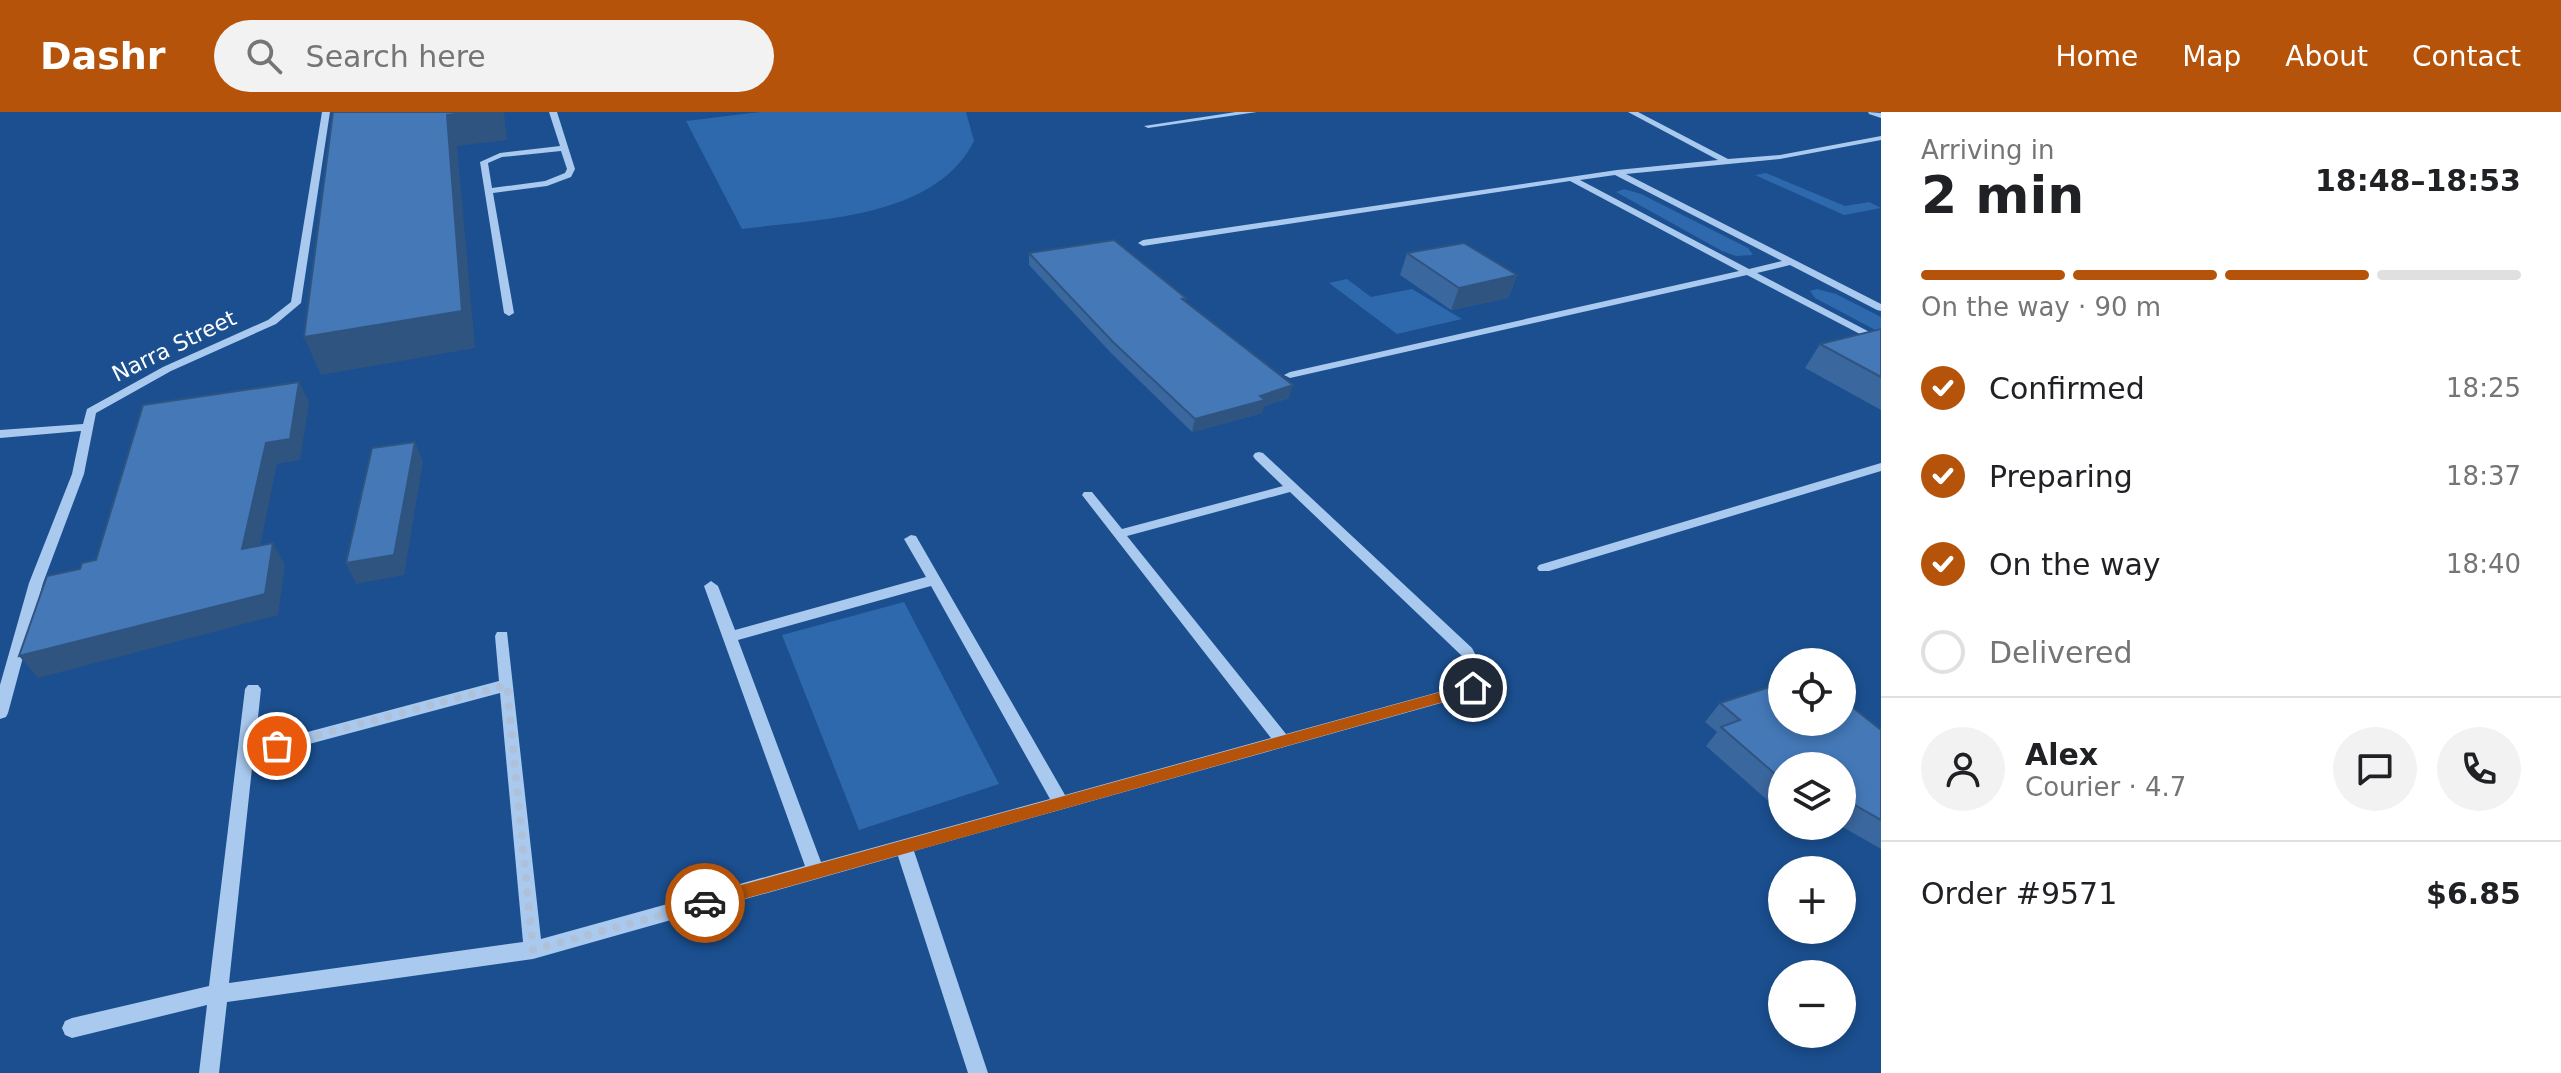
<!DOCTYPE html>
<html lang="en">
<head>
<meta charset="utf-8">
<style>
	:root { --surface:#fff; --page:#f2f2f2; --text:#202124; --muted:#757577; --line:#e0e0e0; --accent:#b45309 }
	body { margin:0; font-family:"DejaVu Sans",sans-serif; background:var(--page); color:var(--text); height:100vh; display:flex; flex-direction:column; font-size:30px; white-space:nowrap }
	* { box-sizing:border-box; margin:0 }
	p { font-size:26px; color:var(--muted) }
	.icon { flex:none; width:44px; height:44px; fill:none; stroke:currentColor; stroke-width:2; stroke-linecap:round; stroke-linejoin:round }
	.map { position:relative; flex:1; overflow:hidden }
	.side { display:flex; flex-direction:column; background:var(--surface); width:680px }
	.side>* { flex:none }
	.tools { position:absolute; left:1768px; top:536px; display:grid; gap:16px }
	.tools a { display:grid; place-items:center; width:88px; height:88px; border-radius:50%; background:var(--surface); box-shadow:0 4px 12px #0003; font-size:40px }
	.pin { position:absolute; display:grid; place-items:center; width:68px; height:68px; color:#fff; margin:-34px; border:4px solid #fff; border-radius:50%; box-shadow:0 2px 8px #0007 }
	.courier { position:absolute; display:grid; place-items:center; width:80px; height:80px; margin:-40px; border:6px solid #b45309; border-radius:50%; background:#fff; color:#222; box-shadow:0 2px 10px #0007 }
	.head em { font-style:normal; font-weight:600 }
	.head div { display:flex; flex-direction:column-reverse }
	.head { display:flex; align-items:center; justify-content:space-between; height:136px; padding:0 40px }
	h1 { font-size:52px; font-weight:600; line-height:60px }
	.bar { display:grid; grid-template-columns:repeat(4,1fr); gap:12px 8px; align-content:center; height:96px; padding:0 40px }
	.bar i { height:10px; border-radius:6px; background:var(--line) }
	.bar .selected { background:var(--accent) }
	.bar p { grid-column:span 4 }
	.line { display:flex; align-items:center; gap:20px; padding:0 40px; border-top:2px solid var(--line) }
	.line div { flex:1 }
	.round { display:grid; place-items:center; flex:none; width:84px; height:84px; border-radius:42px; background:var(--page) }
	ol { padding:0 40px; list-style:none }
	li { display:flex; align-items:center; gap:24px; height:88px }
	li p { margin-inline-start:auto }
	li .icon { padding:8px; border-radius:50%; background:var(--accent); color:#fff; stroke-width:4 }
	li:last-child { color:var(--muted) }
	li i { width:44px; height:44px; border:4px solid var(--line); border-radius:50% }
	header { display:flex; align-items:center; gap:48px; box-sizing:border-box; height:112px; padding:0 40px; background:var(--accent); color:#fff }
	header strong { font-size:38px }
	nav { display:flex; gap:44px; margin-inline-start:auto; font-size:28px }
	.search { width:560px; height:72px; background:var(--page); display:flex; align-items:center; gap:20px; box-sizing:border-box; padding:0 28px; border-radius:44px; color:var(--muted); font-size:30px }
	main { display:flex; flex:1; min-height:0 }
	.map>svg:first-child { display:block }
	.green { fill:#2e69ad }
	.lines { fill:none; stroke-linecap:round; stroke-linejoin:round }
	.minor { fill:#a9c9ee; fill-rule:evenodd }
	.wall { fill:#3a679d }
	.shaded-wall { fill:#305480 }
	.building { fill:#4478b7; stroke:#305480; stroke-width:2 }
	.route { fill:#b45309 }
	.done { stroke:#afc1d8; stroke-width:8; stroke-dasharray:0 14.4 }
	.labels { text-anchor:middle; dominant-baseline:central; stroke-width:8; stroke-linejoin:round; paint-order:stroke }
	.street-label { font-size:22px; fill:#fff; stroke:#1b4f8f }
</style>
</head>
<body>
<header>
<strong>Dashr</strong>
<div class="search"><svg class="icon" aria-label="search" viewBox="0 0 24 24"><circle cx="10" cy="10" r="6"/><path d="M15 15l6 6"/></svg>Search here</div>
<nav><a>Home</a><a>Map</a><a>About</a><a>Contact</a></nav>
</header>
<main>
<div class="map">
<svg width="1881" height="961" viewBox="0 0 1881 961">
	<rect width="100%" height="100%" fill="#1b4f8f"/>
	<!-- green -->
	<path class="green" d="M 760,0 L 966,0 L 974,29 C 935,107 817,107 742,117 L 686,9 Z
		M 1766,61 L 1845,94 L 1869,90 L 1881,96 L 1844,103 L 1755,63 Z
		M 1624,77 L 1641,82 L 1748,136 L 1753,143 L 1736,144 L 1722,139 L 1616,80 Z
		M 1347,167 L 1371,185 L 1412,177 L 1462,207 L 1397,222 L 1329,171 Z
		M 1817,177 L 1836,182 L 1881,205 L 1881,221 L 1815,186 L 1810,179 Z
		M 904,490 L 999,672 L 859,718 L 782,523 Z"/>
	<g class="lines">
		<!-- minor -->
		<path class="minor" d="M 322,0 L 330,0 L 301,191 L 276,212 L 171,259 L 96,301 L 84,362 L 43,471 L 8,601 L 6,605 L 0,607 L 0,573 L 29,471 L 72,362 L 81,319 L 0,326 L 0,318 L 83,312 L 87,297 L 163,255 L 268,208 L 291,190 Z
			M 549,0 L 557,0 L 575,57 L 571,65 L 547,74 L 493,81 L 514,201 L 509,204 L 504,201 L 480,50 L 500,41 L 560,34 ZM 561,39 L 567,57 L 565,61 L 545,69 L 492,76 L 488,51 L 502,45 Z
			M 1236,0 L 1257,0 L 1148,16 L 1144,14 Z
			M 1628,0 L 1638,0 L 1728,47 L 1780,43 L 1881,24 L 1881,28 L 1780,47 L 1626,62 L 1881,192 L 1881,199 L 1877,198 L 1790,153 L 1757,161 L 1881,226 L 1881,233 L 1747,163 L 1290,266 L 1284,263 L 1290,260 L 1739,159 L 1570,69 L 1143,134 L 1138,131 L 1143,128 L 1617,58 L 1718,48 ZM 1615,63 L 1782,149 L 1749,157 L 1580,68 Z
			M 1868,0 L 1881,1 L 1881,6 L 1869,2 Z
			M 1259,340 L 1263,341 L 1472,536 L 1487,565 L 1478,580 L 1473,582 L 914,739 L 988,961 L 968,961 L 898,744 L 533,847 L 227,890 L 219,961 L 199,961 L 207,893 L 72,926 L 65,923 L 62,916 L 65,909 L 72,906 L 209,874 L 245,577 L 248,573 L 258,573 L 261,577 L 255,634 L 499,569 L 495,524 L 497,520 L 507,520 L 541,827 L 805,754 L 704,474 L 711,469 L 718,474 L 735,518 L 926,465 L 904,427 L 911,423 L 916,424 L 1065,683 L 1271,626 L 1082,383 L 1084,380 L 1092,380 L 1122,417 L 1283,374 L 1255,347 L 1253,344 L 1255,341 ZM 1290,380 L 1461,543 L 1471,565 L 1468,572 L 1286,622 L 1127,424 ZM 931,474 L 1050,687 L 821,750 L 738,528 ZM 500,581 L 523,830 L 229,871 L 253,647 Z
			M 1881,351 L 1881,359 L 1549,459 L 1539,459 L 1537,456 L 1539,453 Z"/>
	</g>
	<!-- wall -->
	<path class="wall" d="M 1029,141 L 1186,186 L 1185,189 L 1289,286 L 1264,294 L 1262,301 L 1192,320 L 1112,242 L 1029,153 Z
		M 1407,141 L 1517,163 L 1508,186 L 1451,198 L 1400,163 Z
		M 1881,217 L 1881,298 L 1805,256 L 1820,232 Z
		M 1720,591 L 1881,618 L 1881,737 L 1841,714 L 1842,654 L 1782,654 L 1782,701 L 1706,634 L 1717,620 L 1705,610 Z
		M 1797,714 L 1823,714 L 1807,723 Z"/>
	<!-- shaded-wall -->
	<path class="shaded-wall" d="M 474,0 L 504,0 L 507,28 L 457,34 L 475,236 L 321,263 L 304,225 L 447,3 Z
		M 1517,163 L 1508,186 L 1451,198 L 1459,176 Z
		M 299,270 L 309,290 L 300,348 L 277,352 L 255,458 L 242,437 L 266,331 Z
		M 1293,273 L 1289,286 L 1264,294 L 1262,301 L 1192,320 L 1195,307 Z
		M 415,330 L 423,350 L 404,463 L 356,472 L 346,451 Z
		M 273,431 L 285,453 L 278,503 L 38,566 L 19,544 Z
		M 1816,714 L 1823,714 L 1807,723 Z"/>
	<!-- building -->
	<path class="building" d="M 333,0 L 474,0 L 447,3 L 462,199 L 304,225 Z
		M 1114,128 L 1186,186 L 1182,187 L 1293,273 L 1260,284 L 1265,288 L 1195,307 L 1113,230 L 1029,141 Z
		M 1464,131 L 1517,163 L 1459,176 L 1407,141 Z
		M 1881,217 L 1881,265 L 1820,232 Z
		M 299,270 L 290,327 L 266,331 L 242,437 L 273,431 L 265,482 L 19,544 L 47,464 L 80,457 L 82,451 L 96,448 L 143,293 Z
		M 415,330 L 394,443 L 346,451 L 372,336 Z
		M 1782,571 L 1782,610 L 1842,610 L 1842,587 L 1881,618 L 1881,708 L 1851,691 L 1842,696 L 1842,654 L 1782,654 L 1782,668 L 1721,615 L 1740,608 L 1720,591 Z"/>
	<!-- route -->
	<path class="route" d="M 1473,571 L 1478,572 L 1478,580 L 705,798 L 697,791 L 705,783 Z"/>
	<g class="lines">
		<!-- done -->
		<path class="done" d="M 277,634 L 507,573 L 533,838 L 705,791"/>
	</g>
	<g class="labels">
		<!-- street labels -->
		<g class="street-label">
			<text transform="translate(174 234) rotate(-26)">Narra Street</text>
		</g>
	</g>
</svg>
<div class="tools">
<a><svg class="icon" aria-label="locate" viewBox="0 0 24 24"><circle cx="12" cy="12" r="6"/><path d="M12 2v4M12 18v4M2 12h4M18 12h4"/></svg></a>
<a><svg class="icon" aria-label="layers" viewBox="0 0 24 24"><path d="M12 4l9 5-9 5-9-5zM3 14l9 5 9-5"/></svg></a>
<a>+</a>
<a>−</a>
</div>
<div class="pin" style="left:277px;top:634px;background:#ea580c"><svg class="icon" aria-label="bag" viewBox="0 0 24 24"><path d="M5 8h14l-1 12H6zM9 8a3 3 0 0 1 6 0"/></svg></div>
<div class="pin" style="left:1473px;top:576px;background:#1f2937"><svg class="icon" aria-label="home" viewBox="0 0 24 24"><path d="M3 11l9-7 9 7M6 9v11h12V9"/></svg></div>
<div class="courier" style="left:705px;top:791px"><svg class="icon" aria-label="car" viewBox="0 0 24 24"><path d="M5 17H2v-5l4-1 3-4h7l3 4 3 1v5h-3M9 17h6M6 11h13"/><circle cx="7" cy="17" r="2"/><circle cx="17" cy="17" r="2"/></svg></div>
</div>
<section class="side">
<div class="head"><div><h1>2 min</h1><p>Arriving in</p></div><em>18:48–18:53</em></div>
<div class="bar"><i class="selected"></i><i class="selected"></i><i class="selected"></i><i></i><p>On the way · 90 m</p></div>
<ol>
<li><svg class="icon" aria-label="check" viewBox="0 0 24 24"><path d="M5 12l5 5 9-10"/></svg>Confirmed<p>18:25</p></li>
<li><svg class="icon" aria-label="check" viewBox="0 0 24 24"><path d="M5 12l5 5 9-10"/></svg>Preparing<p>18:37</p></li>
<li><svg class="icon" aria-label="check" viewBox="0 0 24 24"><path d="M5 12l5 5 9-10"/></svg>On the way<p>18:40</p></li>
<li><i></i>Delivered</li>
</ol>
<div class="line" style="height:144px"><a class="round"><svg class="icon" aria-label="person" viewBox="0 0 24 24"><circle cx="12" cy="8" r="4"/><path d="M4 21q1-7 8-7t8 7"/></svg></a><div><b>Alex</b><p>Courier · 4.7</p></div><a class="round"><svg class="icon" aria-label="chat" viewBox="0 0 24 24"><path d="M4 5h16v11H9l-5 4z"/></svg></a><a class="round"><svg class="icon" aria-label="phone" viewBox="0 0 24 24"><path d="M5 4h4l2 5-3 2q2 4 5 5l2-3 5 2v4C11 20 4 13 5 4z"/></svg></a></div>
<div class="line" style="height:104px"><div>Order #9571</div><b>$6.85</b></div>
</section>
</main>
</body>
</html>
